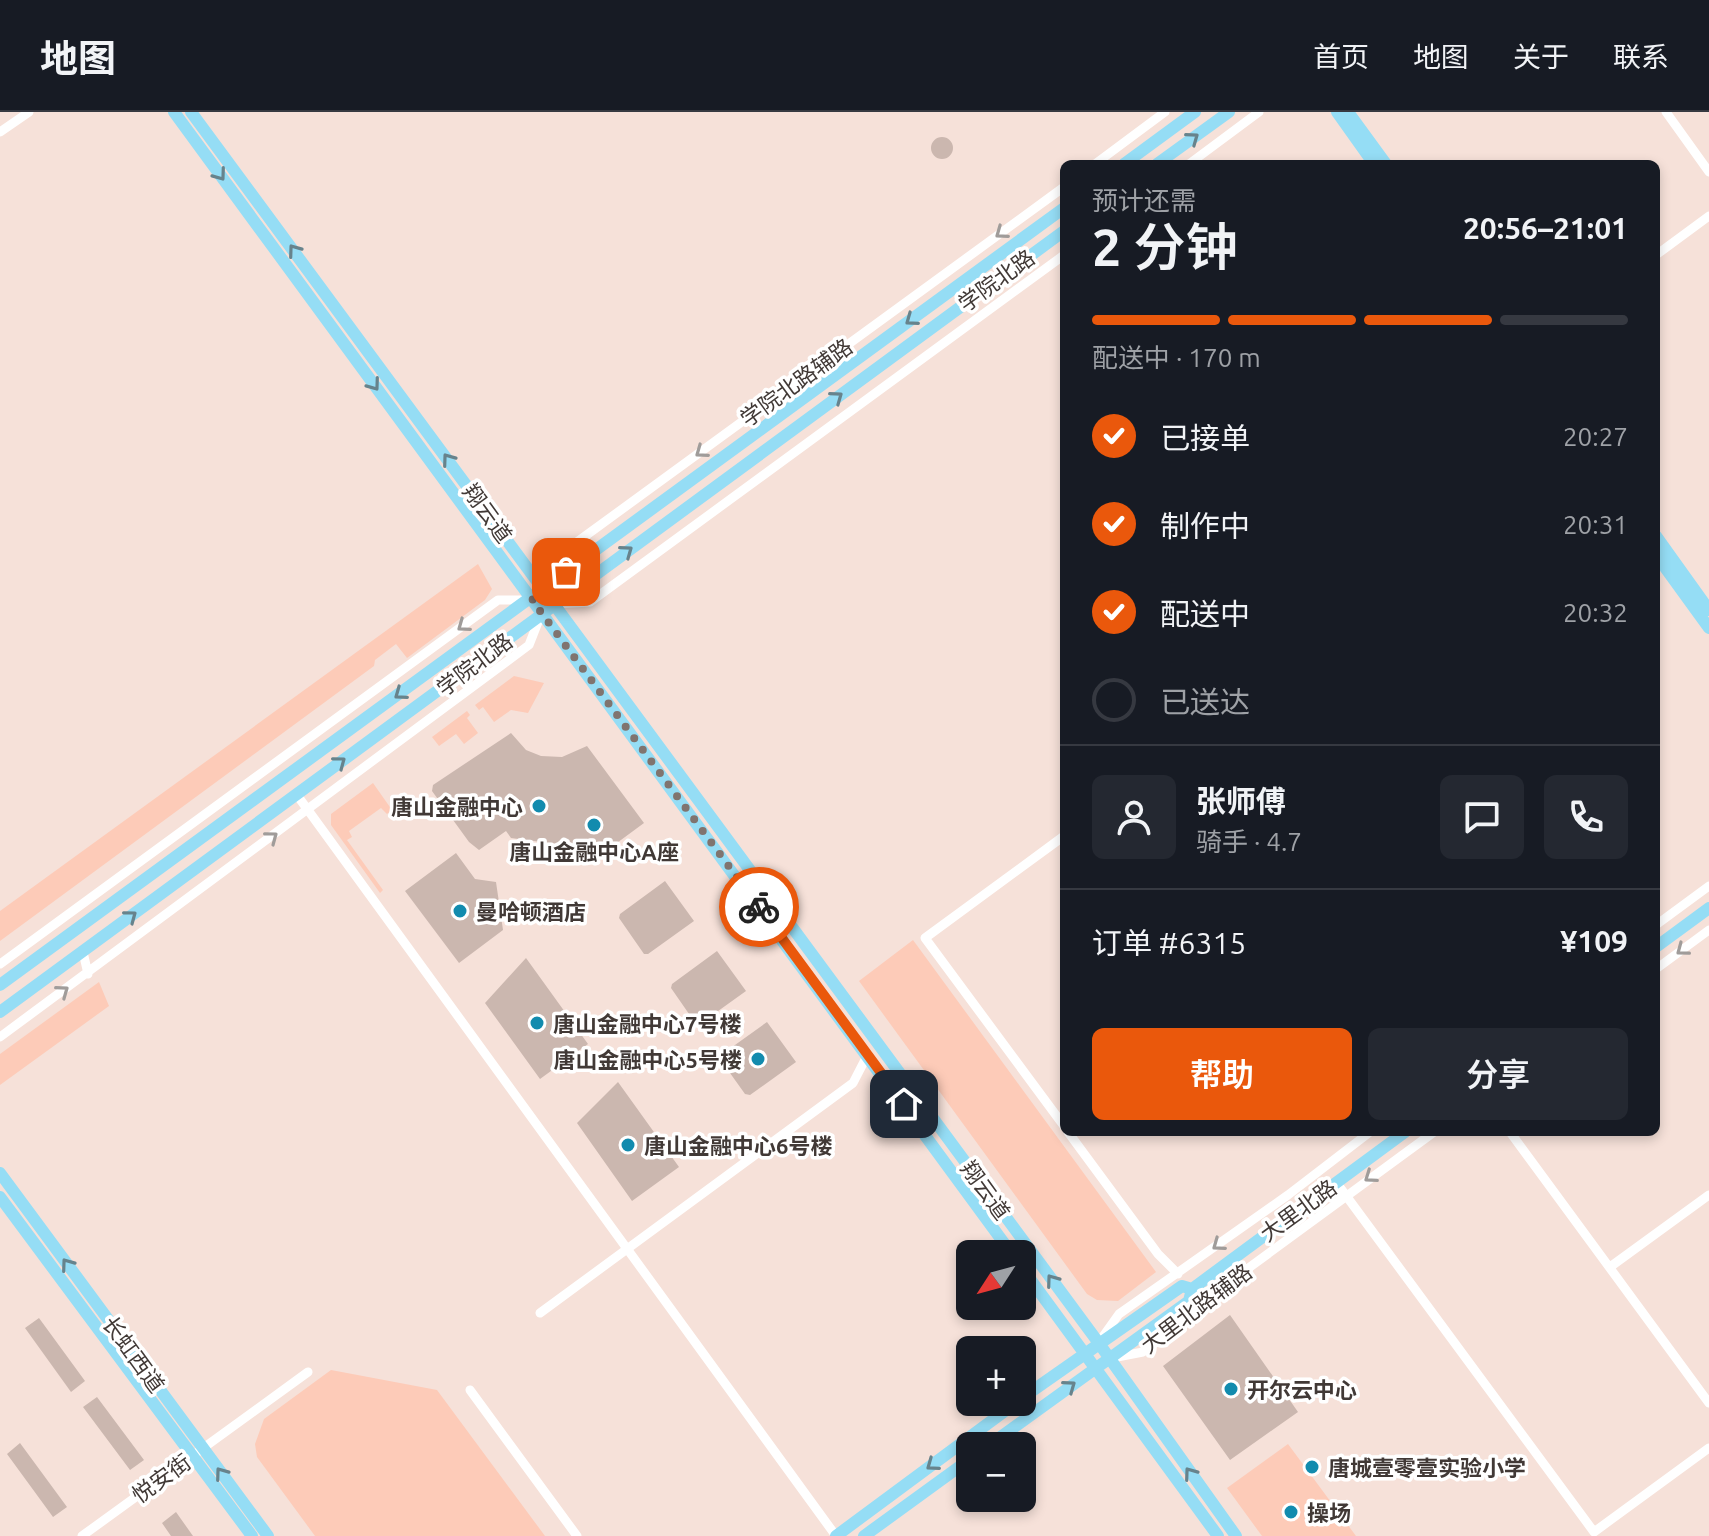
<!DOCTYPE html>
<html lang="zh">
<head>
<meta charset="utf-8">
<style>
	:root { --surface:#171b24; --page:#242831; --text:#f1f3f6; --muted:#9ea1a6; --line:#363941; --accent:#ea580c }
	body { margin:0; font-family:Ubuntu,"Noto Sans SC",sans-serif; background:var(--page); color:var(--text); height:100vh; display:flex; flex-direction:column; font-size:30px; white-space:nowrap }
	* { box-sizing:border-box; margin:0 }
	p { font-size:26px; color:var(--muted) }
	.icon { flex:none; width:44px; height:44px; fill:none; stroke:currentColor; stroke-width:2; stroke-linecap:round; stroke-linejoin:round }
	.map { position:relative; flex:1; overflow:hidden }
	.panel { position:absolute; left:1060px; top:48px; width:600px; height:976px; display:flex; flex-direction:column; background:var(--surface); border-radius:12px; box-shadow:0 4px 12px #0003 }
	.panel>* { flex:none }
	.needle { width:52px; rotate:234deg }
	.fabs { position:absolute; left:956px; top:1128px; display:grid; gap:16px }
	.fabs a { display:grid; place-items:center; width:80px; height:80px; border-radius:12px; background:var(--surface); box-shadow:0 4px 12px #0003; font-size:40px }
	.pin { position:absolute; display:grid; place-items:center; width:68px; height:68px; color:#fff; margin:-34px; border-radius:16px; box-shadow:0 4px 12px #0006 }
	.courier { position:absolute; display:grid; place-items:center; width:80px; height:80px; margin:-40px; border:6px solid #ea580c; border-radius:50%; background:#fff; color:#222; box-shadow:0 2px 10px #0007 }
	.headline em { font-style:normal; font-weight:600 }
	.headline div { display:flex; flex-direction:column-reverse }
	.headline { display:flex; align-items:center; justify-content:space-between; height:136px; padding:0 32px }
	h1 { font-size:52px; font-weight:600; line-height:60px }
	.bar { display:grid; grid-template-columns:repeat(4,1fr); gap:12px 8px; align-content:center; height:96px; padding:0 32px }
	.bar i { height:10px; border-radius:6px; background:var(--line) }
	.bar .active { background:var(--accent) }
	.bar p { grid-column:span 4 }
	.line { display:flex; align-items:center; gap:20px; padding:0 32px; border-top:2px solid var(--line) }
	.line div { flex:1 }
	.round { display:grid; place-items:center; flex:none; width:84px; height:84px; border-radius:12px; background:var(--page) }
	ol { padding:0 32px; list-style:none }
	li { display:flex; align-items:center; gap:24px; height:88px }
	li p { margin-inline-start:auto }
	li .icon { padding:8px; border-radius:50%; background:var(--accent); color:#fff; stroke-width:4 }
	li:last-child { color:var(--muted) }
	li i { width:44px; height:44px; border:4px solid var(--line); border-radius:50% }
	.cta { display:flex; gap:16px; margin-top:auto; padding:16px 32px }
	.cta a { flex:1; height:92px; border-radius:12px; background:var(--accent); color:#fff; font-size:32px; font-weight:600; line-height:92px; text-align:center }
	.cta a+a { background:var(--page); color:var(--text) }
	header { display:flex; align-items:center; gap:48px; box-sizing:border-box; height:112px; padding:0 40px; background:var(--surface); border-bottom:2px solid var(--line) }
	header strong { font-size:38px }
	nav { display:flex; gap:44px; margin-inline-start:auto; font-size:28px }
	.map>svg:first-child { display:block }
	.green { fill:#fdcbb8 }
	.building { fill:#cbb7af }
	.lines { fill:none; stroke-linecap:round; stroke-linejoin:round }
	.minor { stroke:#fff; stroke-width:9 }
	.major { stroke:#95ddf5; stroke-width:12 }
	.oneway { stroke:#67838c }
	.oneway2 { stroke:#a09c9a }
	.done { stroke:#80746f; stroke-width:8; stroke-dasharray:0 14.4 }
	.route { stroke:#ea580c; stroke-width:10 }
	.poi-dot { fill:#128bae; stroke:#fff; stroke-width:3 }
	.labels { text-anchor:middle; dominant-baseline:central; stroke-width:7; stroke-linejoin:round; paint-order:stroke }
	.street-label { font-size:22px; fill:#413936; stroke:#fff }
	.poi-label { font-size:22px; font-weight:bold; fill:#413936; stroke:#fff; text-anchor:start }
</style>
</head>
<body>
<header>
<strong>地图</strong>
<nav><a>首页</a><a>地图</a><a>关于</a><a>联系</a></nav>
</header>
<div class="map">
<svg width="1709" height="1424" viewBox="0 0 1709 1424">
	<rect width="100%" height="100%" fill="#f6e1d9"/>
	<!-- green -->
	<path class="green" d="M 478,452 L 492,477 L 485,488 L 407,546 L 396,532 L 375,548 L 374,554 L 0,829 L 0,799 Z
		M 514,564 L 544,571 L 528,601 L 511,598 L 494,610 L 483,595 L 479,598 L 475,593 Z
		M 467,599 L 470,603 L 467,606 L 478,621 L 464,632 L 456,622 L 439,634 L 432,625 Z
		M 373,671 L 392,698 L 387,702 L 381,696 L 349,719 L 352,725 L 347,728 L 383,778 L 380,781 L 331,713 L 331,702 Z
		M 913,828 L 1156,1160 L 1118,1189 L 1097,1188 L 1087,1182 L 859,869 Z
		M 99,870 L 109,894 L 0,973 L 0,942 Z
		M 331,1258 L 437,1278 L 545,1424 L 315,1424 L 257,1345 L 255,1332 L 264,1307 Z
		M 1288,1332 L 1356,1424 L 1262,1424 L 1227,1376 Z"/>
	<!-- building -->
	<path class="building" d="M931 36a11 11 0 1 1 22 0a11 11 0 1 1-22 0Z
		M 511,621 L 526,638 L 541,644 L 562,645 L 587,634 L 644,711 L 587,753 L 577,751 L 562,729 L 557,732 L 511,726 L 506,719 L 479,738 L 469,730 L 432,679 L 433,673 Z
		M 456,741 L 475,767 L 496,770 L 503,818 L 459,851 L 405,779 Z
		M 665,769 L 694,809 L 648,842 L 644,842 L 619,806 L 620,802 Z
		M 717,839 L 746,879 L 700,912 L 696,912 L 671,876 L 672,872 Z
		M 526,846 L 588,932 L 540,967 L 485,891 Z
		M 767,910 L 796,950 L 750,983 L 745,982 L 720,947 L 721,943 Z
		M 618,970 L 679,1055 L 632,1089 L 577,1011 Z
		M 1230,1203 L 1298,1300 L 1230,1348 L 1163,1254 Z
		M 39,1206 L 85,1269 L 71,1280 L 25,1216 Z
		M 97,1285 L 144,1348 L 130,1358 L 83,1295 Z
		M 20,1331 L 67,1395 L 53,1405 L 7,1342 Z
		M 176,1400 L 193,1424 L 171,1424 L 162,1411 Z"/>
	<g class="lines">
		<!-- minor -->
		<path class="minor" d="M 1666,0 L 1709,60
			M 0,20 L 29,0
			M 1095,52 L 1165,0
			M 1189,52 L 1259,0
			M 1656,143 L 1709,104
			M 545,475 L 555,446 L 1064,75
			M 557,492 L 590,490 L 1064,143
			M 297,683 L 836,1424
			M 1064,724 L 925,826 L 1064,1014
			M 1656,813 L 1709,774
			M 83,840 L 88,862
			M 0,852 L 498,488 L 529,488
			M 1656,857 L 1709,818
			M 0,925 L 529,533 L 540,505
			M 1068,1020 L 1158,1142 L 1178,1162
			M 1510,1020 L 1709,1291
			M 1336,1070 L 1594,1420 L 1709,1336
			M 1610,1155 L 1709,1083
			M 540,1201 L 853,971 L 868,942
			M 1099,1230 L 1119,1202 L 1288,1083 L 1370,1020
			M 1112,1246 L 1143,1240 L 1199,1198 L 1224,1174 L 1434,1020
			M 470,1278 L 577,1424
			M 82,1424 L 308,1260"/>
		<!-- major -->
		<path class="major" d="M 174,0 L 1012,1142
			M 191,0 L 1098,1230 L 1236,1424
			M 1337,0 L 1374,52
			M 1348,0 L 1386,52
			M 1124,52 L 1195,0
			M 1157,52 L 1229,0
			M 1656,424 L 1709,498
			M 1656,443 L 1709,516
			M 1656,835 L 1709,796
			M 0,873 C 356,616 710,356 1064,96
			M 0,900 L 1064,119
			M 0,1061 L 268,1424
			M 0,1085 L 252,1424
			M 1022,1156 L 1218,1424
			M 1022,1286 L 1182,1174 L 1192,1177
			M 988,1334 L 1189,1189 L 1192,1177 L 1405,1020
			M 836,1424 L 1017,1290
			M 864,1424 L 970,1347"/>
	</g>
	<!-- one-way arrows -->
	<defs><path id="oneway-chevron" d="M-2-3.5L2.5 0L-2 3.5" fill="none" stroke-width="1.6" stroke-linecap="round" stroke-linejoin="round" transform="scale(2)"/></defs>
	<g class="oneway">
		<use href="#oneway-chevron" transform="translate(1193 26) rotate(-36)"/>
		<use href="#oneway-chevron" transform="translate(220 63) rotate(54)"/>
		<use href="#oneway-chevron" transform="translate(294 138) rotate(-126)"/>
		<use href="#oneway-chevron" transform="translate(911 208) rotate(144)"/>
		<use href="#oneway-chevron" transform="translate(374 273) rotate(54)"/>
		<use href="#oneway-chevron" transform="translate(837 285) rotate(-36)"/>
		<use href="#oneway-chevron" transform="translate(448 347) rotate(-126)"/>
		<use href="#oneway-chevron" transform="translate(627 439) rotate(-36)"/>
		<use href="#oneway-chevron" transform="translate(400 582) rotate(144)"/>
		<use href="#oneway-chevron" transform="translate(340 650) rotate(-37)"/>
		<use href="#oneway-chevron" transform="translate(131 804) rotate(-37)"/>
		<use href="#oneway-chevron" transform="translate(67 1152) rotate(-126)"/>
		<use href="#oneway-chevron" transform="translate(1052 1168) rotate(-126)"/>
		<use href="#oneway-chevron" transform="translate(1070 1274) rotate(-36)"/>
		<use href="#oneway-chevron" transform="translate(932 1353) rotate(144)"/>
		<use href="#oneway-chevron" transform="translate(221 1361) rotate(-126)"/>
		<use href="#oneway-chevron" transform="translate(1190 1361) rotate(-126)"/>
	</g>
	<g class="oneway2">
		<use href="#oneway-chevron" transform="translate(1001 121) rotate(144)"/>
		<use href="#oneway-chevron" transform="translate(701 340) rotate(144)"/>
		<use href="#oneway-chevron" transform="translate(463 514) rotate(144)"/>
		<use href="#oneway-chevron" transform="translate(272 725) rotate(-37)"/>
		<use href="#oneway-chevron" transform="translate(1682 838) rotate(143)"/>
		<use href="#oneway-chevron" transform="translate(63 879) rotate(-36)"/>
		<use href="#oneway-chevron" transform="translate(1370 1065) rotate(145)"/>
		<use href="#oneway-chevron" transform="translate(1218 1133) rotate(144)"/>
	</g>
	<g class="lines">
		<!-- done -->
		<path class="done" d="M 566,460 L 532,488 L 759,795"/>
		<!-- route -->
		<path class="route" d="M 759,795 L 904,992"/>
	</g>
	<!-- markers -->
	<g class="poi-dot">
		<circle cx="539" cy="694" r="8"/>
		<circle cx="594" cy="713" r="8"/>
		<circle cx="460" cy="799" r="8"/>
		<circle cx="537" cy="911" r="8"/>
		<circle cx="758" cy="947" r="8"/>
		<circle cx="628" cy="1033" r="8"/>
		<circle cx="1231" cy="1277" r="8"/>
		<circle cx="1312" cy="1355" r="8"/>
		<circle cx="1291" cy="1400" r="8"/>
	</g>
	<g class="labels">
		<!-- street labels -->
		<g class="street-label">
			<text transform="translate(996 168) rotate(-36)">学院北路</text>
			<text transform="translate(796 270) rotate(-36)">学院北路辅路</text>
			<text transform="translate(488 401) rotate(54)">翔云道</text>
			<text transform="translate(474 552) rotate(-37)">学院北路</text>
			<text transform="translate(986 1078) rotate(54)">翔云道</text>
			<text transform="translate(1298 1098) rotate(-36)">大里北路</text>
			<text transform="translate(1196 1196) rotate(-37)">大里北路辅路</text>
			<text transform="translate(134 1242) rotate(54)">长虹西道</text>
			<text transform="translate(161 1366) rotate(-36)">悦安街</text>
		</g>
		<!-- poi labels -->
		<g class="poi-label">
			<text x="523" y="694" text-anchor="end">唐山金融中心</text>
			<text x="594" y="739" text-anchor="middle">唐山金融中心A座</text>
			<text x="476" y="799">曼哈顿酒店</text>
			<text x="553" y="911">唐山金融中心7号楼</text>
			<text x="742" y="947" text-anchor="end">唐山金融中心5号楼</text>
			<text x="644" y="1033">唐山金融中心6号楼</text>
			<text x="1247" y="1277">开尔云中心</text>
			<text x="1328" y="1355">唐城壹零壹实验小学</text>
			<text x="1307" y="1400">操场</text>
		</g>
	</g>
</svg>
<div class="fabs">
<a><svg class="needle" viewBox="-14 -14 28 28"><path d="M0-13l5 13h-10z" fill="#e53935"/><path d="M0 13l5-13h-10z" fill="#9ea1a6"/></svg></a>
<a>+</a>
<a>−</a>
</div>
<div class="pin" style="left:566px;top:460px;background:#ea580c"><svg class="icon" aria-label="bag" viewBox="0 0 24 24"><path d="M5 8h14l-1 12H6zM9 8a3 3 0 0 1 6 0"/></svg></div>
<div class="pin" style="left:904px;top:992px;background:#1f2937"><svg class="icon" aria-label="home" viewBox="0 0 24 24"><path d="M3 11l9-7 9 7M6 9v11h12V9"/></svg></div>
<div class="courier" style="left:759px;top:795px"><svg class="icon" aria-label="bike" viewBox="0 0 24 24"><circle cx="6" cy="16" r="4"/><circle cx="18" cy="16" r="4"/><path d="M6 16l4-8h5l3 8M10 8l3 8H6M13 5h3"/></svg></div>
<section class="panel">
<div class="headline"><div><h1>2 分钟</h1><p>预计还需</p></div><em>20:56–21:01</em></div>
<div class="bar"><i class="active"></i><i class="active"></i><i class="active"></i><i></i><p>配送中 · 170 m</p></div>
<ol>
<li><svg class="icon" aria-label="check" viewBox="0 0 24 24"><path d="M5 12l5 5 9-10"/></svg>已接单<p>20:27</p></li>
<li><svg class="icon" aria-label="check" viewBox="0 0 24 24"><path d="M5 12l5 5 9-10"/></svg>制作中<p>20:31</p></li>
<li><svg class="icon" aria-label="check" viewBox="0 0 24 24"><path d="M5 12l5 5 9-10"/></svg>配送中<p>20:32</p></li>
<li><i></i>已送达</li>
</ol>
<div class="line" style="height:144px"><a class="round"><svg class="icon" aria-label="person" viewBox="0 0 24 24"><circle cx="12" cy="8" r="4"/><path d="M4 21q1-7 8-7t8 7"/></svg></a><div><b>张师傅</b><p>骑手 · 4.7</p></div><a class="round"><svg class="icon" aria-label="chat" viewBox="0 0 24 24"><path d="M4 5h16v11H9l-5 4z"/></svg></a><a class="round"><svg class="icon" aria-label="phone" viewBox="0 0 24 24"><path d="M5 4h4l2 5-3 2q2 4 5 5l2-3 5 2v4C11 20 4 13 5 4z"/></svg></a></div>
<div class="line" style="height:104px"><div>订单 #6315</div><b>¥109</b></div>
<div class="cta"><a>帮助</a><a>分享</a></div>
</section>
</div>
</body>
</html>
